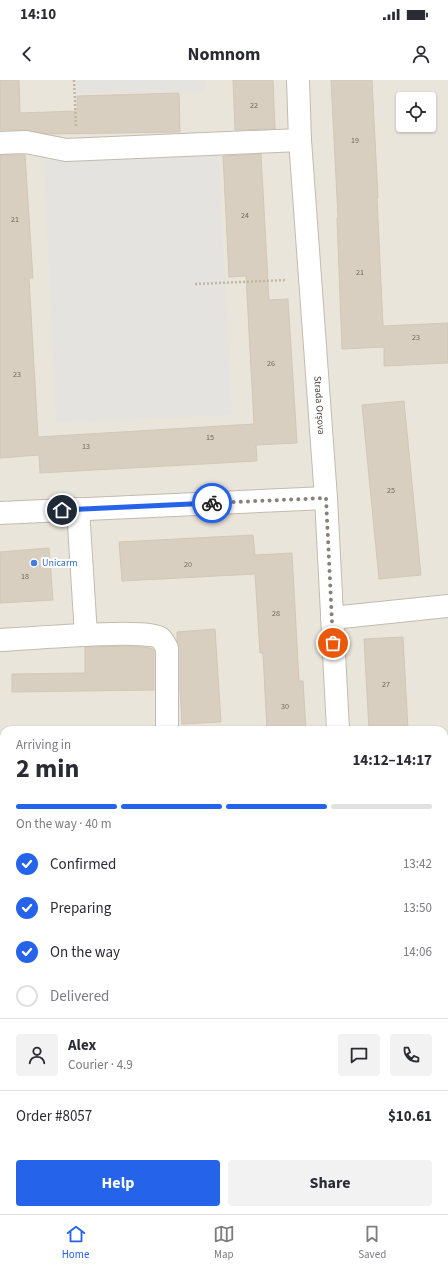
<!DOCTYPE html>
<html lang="en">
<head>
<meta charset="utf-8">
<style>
	:root { --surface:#fff; --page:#f2f2f3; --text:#2b2b33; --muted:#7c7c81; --line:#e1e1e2; --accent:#2563eb }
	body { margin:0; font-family:"Source Sans 3",sans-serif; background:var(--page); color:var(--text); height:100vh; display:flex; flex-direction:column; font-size:15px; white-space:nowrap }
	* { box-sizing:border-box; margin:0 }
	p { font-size:13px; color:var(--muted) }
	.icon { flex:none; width:22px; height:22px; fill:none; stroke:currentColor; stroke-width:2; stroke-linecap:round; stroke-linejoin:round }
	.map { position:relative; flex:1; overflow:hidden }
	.sheet { position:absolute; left:0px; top:646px; width:448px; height:488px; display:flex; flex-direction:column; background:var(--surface); border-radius:12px 12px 0 0; box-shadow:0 1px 3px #0004 }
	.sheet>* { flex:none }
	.controls { position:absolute; left:396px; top:12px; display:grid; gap:8px }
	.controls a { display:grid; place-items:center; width:40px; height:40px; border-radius:4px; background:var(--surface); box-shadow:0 1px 3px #0004; font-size:20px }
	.pin { position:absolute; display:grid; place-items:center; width:34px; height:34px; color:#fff; margin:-17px; border:2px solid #fff; border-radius:50%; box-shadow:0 1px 4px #0007 }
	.courier { position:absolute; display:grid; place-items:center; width:40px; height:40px; margin:-20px; border:3px solid #2563eb; border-radius:50%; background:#fff; color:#222; box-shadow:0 1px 5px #0007 }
	.head em { font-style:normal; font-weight:700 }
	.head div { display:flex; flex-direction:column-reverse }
	.head { display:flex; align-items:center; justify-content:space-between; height:68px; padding:0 16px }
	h1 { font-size:26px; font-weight:700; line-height:30px }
	.bar { display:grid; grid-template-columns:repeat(4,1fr); gap:6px 4px; align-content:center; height:48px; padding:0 16px }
	.bar i { height:5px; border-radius:3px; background:var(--line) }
	.bar .active { background:var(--accent) }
	.bar p { grid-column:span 4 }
	.line { display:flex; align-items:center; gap:10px; padding:0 16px; border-top:1px solid var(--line) }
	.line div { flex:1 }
	.round { display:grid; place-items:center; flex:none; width:42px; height:42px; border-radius:4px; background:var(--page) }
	ol { padding:0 16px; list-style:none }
	li { display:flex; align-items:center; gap:12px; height:44px }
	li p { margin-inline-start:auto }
	li .icon { padding:4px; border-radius:50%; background:var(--accent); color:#fff; stroke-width:4 }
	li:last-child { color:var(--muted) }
	li i { width:22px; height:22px; border:2px solid var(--line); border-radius:50% }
	.primary-button { display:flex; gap:8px; margin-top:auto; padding:8px 16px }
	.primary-button a { flex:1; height:46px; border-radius:4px; background:var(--accent); color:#fff; font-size:16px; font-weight:700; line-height:46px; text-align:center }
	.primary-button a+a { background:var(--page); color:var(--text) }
	.status { display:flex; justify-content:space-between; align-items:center; height:28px; padding:0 20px; background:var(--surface); direction:ltr }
	.status svg { height:11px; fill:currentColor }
	header { display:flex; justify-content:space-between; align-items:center; height:52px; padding:0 16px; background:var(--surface); font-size:18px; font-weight:700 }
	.tab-bar { display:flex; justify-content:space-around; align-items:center; height:56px; border-top:1px solid var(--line); background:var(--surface); font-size:11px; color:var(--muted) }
	.tab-bar a { display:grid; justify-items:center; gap:2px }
	.tab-bar .active { color:var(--accent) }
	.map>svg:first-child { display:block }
	.residential { fill:#eae5da; fill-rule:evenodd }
	.industrial { fill:url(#industrial-furrows) }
	.parking { fill:#e5e3e0 }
	.building { fill:#d8cfc1; stroke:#d3c7b4 }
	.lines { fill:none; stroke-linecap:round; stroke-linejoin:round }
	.minor-casing { stroke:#c2bbae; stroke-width:24 }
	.path { stroke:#c4b79f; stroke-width:2.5; stroke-dasharray:2 2; stroke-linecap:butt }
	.minor { stroke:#fff; stroke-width:22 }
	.done { stroke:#878178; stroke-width:4; stroke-dasharray:0 7.2 }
	.route { stroke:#2563eb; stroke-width:5 }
	.shop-dot { fill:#3f7fe0; stroke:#fff; stroke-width:1.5 }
	.labels { text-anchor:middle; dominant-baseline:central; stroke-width:4; stroke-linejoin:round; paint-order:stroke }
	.number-label { font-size:8px; fill:#6e675b }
	.street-label { font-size:10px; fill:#4b4439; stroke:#fff }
	.shop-label { font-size:10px; fill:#366cbe; stroke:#fff; text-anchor:start }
</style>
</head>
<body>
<div class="status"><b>14:10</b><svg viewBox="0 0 49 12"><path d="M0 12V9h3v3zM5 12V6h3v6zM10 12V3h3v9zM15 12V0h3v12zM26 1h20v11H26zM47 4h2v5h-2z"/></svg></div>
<header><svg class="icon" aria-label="back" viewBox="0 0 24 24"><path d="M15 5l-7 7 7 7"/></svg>Nomnom<svg class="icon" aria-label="person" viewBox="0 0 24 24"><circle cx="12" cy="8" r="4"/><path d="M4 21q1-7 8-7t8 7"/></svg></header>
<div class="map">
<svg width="448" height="1134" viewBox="0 0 448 1134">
	<defs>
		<pattern id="industrial-furrows" width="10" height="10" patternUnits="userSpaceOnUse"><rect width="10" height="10" fill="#e6e2dd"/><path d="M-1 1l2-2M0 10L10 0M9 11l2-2" fill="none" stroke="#c7c3be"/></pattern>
	</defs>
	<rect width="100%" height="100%" fill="#f6f3ec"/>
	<!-- residential -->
	<path class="residential" d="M 0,0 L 448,0 L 448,960 L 444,961 L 444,650 L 4,650 L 4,1130 L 22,1130 L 23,1134 L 0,1134 ZM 403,19 L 429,19 L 429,45 L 403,45 Z"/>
	<!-- industrial -->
	<path class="industrial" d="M 444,971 L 448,971 L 448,1101 L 444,1101 Z"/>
	<!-- parking -->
	<path class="parking" d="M 77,0 L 205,0 L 205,12 L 77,14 Z
		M 218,56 L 232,335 L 56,343 L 43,64 Z"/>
	<!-- building -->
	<path class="building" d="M 0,0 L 19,0 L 20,33 L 77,31 L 77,16 L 179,13 L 180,52 L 49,54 L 26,50 L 0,50 Z
		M 233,0 L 273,0 L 275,49 L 235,50 Z
		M 331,0 L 372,0 L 378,118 L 377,118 L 383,246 L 448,243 L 448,283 L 384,286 L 384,267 L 342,269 L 337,138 L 338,138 Z
		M 261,74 L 269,220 L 288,219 L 297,363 L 256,365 L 257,381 L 40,393 L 39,375 L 0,378 L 0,75 L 25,75 L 33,198 L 29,198 L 38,357 L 254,344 L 246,196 L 229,197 L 223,76 Z
		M 404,321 L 421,495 L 379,499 L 362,325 Z
		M 253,455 L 255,475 L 292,473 L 299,601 L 303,601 L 306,650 L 267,650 L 263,573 L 260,573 L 255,494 L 122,501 L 119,462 Z
		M 49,468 L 53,520 L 0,523 L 0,472 Z
		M 215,549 L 221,642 L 182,644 L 180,609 L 180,568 L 177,561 L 177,552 Z
		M 403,557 L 408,650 L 369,650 L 364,559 Z
		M 133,566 L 149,568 L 153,569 L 154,571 L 154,610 L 12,612 L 12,594 L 85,593 L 85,567 Z"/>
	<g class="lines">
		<!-- minor casing -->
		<g class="minor-casing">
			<g id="minor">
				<path id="s1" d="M 298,0 L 300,60 L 326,418 L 338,650"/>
				<path d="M 0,63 L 26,62 L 66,70 L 300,60"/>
				<path d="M 78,429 L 86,555"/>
				<path d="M 0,433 L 326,418"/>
				<path d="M 332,538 L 448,526"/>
				<path d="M 0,560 C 22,559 149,548 160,558 C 163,560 165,565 167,568 L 167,650"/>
				<path d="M 444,713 L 448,712"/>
				<path d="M 0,741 L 4,741"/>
				<path d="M 0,1026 L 4,1076"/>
				<path d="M 8,1130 L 9,1134"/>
			</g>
		</g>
		<!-- path -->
		<path class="path" d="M 74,0 L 76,47
			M 195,204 L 287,200"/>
		<!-- minor -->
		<use href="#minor" class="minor"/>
	</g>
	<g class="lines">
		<!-- done -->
		<path class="done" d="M 212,423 L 326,418 L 333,563"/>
		<!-- route -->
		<path class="route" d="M 62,430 L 212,423"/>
	</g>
	<!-- markers -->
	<circle class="shop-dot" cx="34" cy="483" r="4"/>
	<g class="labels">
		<!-- number labels -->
		<g class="number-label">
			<text x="254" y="25">22</text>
			<text x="355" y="60">19</text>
			<text x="245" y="135">24</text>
			<text x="15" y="139">21</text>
			<text x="360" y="192">21</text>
			<text x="416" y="257">23</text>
			<text x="271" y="283">26</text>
			<text x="17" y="294">23</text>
			<text x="210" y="357">15</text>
			<text x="86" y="366">13</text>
			<text x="391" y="410">25</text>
			<text x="188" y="484">20</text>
			<text x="25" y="496">18</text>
			<text x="276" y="533">28</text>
			<text x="386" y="604">27</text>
			<text x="285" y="626">30</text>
		</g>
		<!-- street labels -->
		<g class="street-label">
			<text stroke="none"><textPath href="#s1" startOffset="326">Strada Orșova</textPath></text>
		</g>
		<!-- shop labels -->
		<g class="shop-label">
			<text x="42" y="483">Unicarm</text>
		</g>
	</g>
</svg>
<div class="controls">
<a><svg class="icon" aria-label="locate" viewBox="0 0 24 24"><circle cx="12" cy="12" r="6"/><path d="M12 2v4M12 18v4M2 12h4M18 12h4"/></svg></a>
</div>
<div class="pin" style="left:333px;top:563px;background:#ea580c"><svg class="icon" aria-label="bag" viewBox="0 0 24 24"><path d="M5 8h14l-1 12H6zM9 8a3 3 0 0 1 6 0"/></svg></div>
<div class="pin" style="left:62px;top:430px;background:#1f2937"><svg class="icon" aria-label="home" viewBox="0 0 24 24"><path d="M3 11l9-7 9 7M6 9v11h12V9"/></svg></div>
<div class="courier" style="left:212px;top:423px"><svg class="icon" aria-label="bike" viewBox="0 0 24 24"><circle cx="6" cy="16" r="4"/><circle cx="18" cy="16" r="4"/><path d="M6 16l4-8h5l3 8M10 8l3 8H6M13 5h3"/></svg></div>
<section class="sheet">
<div class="head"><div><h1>2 min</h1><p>Arriving in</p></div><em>14:12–14:17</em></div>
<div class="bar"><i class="active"></i><i class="active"></i><i class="active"></i><i></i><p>On the way · 40 m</p></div>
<ol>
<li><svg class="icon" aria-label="check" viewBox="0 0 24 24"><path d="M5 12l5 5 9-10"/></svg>Confirmed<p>13:42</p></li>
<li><svg class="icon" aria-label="check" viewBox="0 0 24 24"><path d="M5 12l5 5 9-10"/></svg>Preparing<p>13:50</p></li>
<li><svg class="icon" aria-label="check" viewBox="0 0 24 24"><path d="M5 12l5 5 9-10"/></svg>On the way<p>14:06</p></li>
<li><i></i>Delivered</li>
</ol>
<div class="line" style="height:72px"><a class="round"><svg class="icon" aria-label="person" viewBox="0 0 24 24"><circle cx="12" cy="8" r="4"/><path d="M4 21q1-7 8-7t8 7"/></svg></a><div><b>Alex</b><p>Courier · 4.9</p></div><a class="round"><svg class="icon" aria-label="chat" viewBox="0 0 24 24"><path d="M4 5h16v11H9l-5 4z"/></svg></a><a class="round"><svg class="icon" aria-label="phone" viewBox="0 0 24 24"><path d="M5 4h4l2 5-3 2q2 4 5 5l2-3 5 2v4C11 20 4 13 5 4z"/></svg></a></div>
<div class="line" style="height:52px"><div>Order #8057</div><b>$10.61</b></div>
<div class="primary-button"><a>Help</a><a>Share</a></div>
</section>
</div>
<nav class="tab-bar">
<a class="active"><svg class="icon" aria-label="home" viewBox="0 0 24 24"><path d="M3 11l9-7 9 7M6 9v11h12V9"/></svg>Home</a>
<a><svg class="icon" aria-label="map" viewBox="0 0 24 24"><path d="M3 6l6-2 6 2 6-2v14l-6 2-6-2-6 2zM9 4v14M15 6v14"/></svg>Map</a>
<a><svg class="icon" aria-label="saved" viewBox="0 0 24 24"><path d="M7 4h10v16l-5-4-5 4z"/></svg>Saved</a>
</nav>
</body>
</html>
